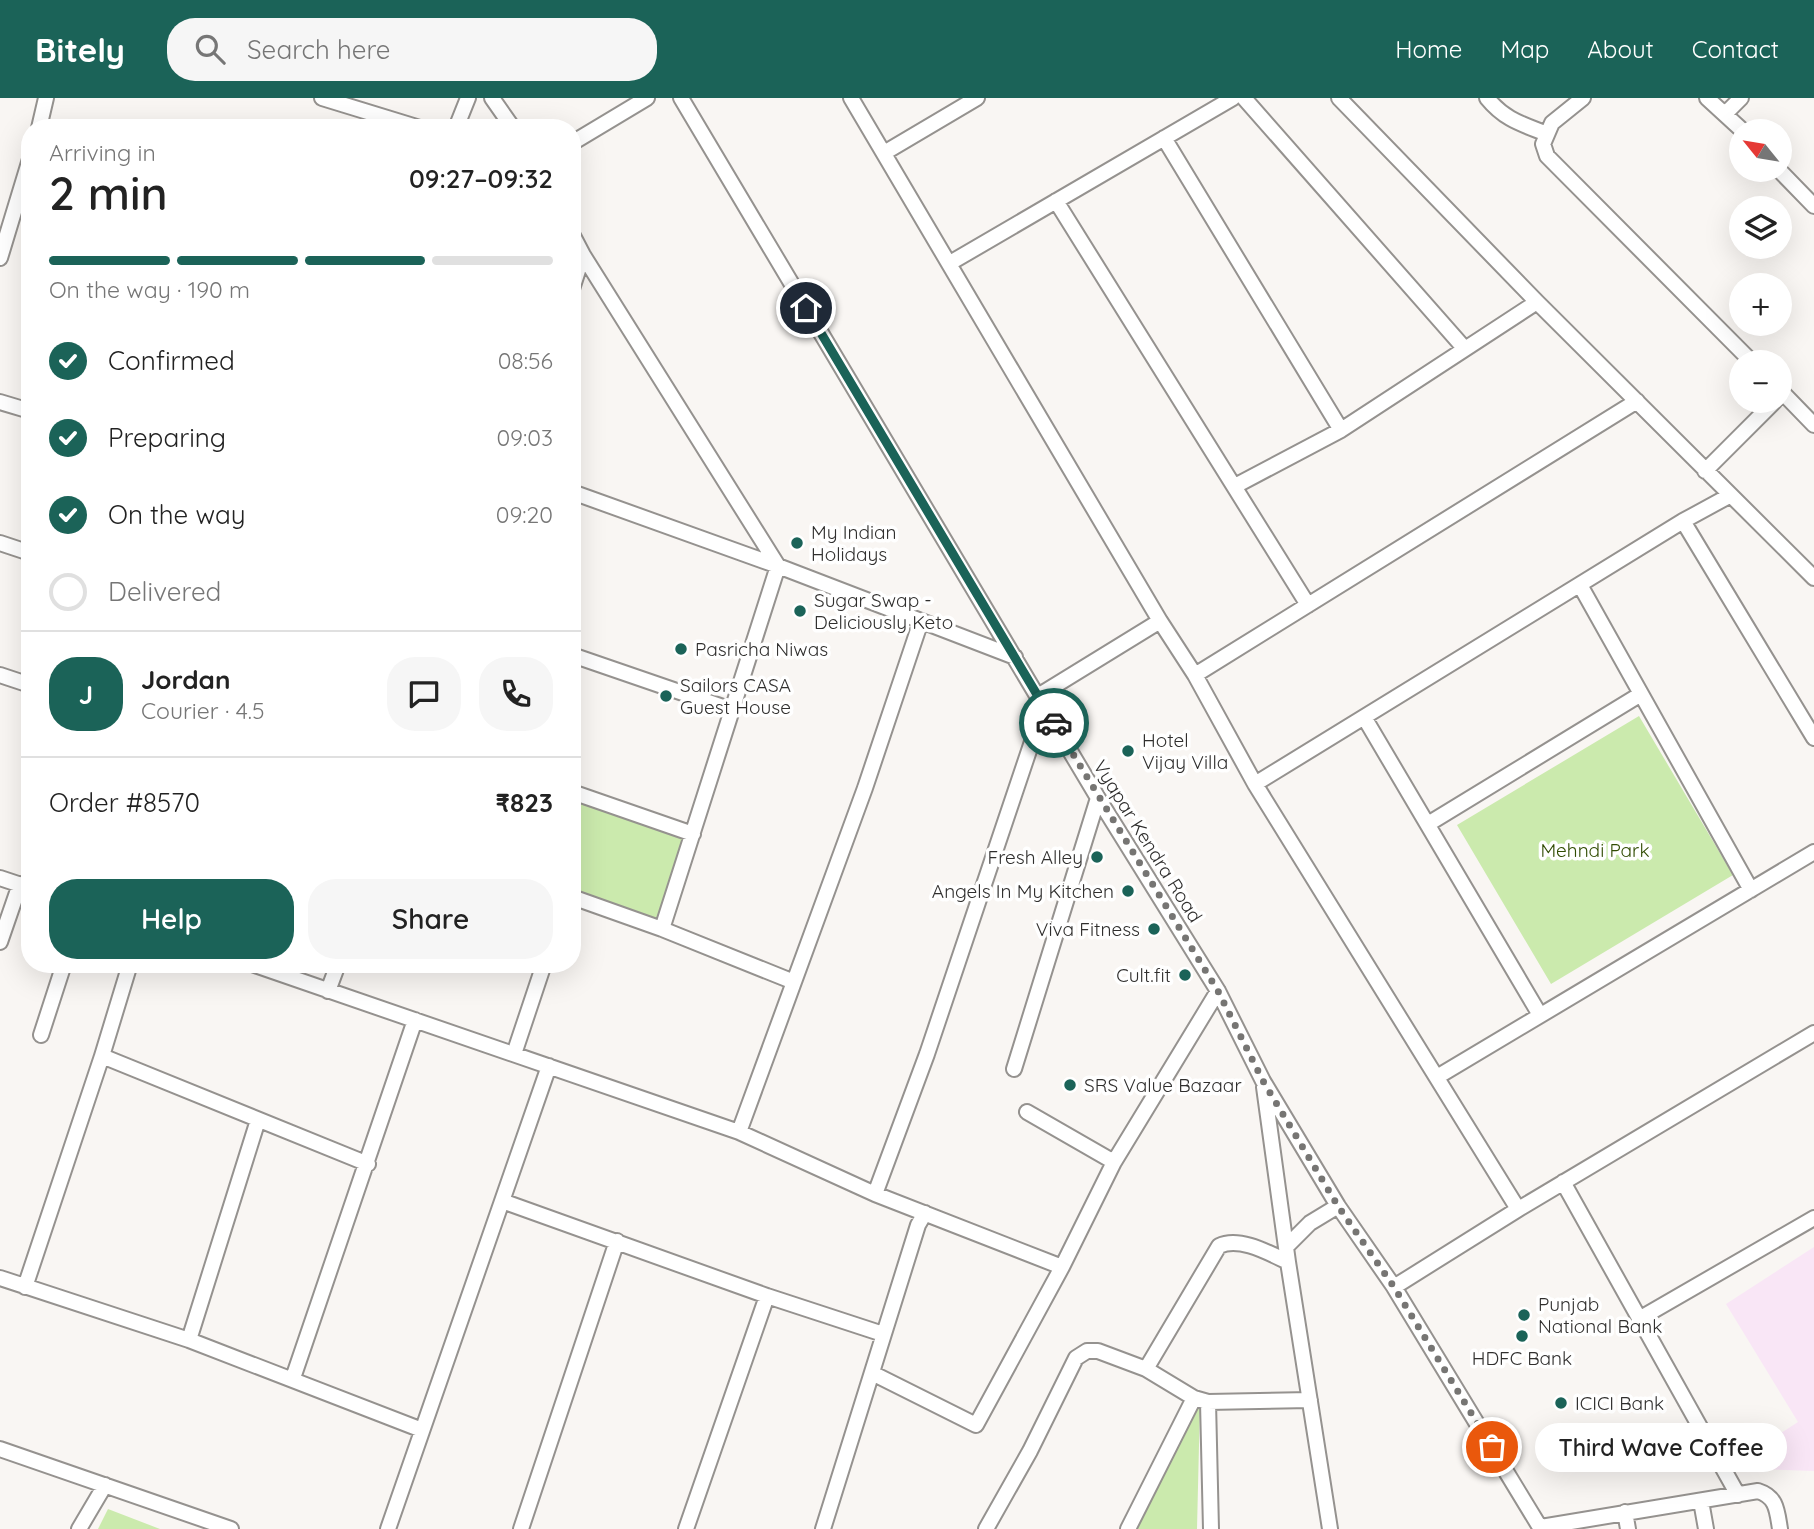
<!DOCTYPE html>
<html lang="en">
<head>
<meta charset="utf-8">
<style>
	:root { --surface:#fff; --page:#f6f6f6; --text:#222; --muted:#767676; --line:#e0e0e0; --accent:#1b6358 }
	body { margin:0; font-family:Quicksand,sans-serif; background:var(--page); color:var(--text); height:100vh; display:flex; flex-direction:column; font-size:26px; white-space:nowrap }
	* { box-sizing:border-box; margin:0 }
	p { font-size:23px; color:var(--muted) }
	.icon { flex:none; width:38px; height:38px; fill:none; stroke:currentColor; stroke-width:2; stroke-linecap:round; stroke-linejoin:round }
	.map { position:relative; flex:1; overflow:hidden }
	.panel { position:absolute; left:21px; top:21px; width:560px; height:854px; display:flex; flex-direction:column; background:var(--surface); border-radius:28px; box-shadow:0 7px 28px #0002 }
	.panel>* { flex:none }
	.needle { width:46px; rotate:300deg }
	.controls { position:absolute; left:1729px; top:21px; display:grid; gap:14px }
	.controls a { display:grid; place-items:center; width:63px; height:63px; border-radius:50%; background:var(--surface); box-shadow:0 7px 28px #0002; font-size:35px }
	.pin { position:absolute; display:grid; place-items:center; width:60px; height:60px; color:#fff; margin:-30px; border:4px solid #fff; border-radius:50%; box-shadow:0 2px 7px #0007 }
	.courier { position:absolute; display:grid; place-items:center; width:70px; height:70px; margin:-35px; border:5px solid #1b6358; border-radius:50%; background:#fff; color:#222; box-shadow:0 2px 9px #0007 }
	.bubble { position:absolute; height:49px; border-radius:24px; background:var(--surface); box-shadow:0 7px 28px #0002; font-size:23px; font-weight:600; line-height:49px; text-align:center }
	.summary em { font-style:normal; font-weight:600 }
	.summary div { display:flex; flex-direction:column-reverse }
	.summary { display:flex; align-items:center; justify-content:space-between; height:119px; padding:0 28px }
	h1 { font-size:46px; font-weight:600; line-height:52px }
	.bar { display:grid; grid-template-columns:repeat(4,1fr); gap:10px 7px; align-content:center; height:84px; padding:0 28px }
	.bar i { height:9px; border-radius:5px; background:var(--line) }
	.bar .on { background:var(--accent) }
	.bar p { grid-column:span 4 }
	.line { display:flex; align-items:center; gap:18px; padding:0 28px; border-top:2px solid var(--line) }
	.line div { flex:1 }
	.round { display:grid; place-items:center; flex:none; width:74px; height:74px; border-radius:28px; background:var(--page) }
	ol { padding:0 28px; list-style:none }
	li { display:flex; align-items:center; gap:21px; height:77px }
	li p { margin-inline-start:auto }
	li .icon { padding:7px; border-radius:50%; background:var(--accent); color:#fff; stroke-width:4 }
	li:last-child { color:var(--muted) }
	li i { width:38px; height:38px; border:4px solid var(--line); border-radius:50% }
	.action { display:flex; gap:14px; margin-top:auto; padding:14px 28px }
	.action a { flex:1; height:80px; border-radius:28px; background:var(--accent); color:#fff; font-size:28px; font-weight:600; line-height:80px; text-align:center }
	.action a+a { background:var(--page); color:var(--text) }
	header { display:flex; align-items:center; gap:42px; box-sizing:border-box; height:98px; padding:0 35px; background:var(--accent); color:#fff }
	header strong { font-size:33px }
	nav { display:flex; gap:38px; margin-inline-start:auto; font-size:24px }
	.search { width:490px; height:63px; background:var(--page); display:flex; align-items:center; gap:18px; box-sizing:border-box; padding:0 24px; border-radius:28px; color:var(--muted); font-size:26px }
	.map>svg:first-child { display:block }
	.medical { fill:#f9e6f6 }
	.green { fill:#cbeaad }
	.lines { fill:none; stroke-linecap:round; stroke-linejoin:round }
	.minor-casing { stroke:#95928f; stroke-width:18 }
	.minor { stroke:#fff; stroke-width:14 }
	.done { stroke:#767573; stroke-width:7; stroke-dasharray:0 12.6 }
	.route { stroke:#1b6358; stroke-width:9 }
	.poi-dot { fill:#1b6358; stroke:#fff; stroke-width:2.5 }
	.labels { text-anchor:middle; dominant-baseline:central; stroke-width:7; stroke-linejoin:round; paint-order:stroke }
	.poi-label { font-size:19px; fill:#302f2e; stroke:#fff; text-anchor:start }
	.street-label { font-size:19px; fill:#302f2e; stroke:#fff }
	.park-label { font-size:19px; fill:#314c03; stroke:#fff }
</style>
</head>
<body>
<header>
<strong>Bitely</strong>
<div class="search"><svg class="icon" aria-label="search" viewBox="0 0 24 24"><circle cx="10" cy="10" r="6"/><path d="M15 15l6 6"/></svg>Search here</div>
<nav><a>Home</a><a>Map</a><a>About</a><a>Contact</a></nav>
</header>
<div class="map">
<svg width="1814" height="1431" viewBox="0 0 1814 1431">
	<rect width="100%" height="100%" fill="#f9f6f3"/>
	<!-- medical -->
	<path class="medical" d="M 1814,1149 L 1814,1373 L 1756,1371 L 1747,1357 L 1798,1324 L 1726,1206 Z"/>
	<!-- green -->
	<path class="green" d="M 1639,618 L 1733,777 L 1551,886 L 1457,727 Z
		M 572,694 L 693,736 L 662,831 L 572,799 Z
		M 1200,1305 L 1197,1431 L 1137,1431 Z
		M 108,1411 L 160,1431 L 98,1431 Z"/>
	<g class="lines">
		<!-- minor casing -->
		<g class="minor-casing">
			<path id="minor" d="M 322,0 L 420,30
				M 492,0 L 513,30
				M 681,0 L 1098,700 L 1218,893 L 1263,983 L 1338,1108 L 1394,1189 L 1541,1431
				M 851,0 L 1160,523 L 1195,577 L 1255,686 L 1518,1111
				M 1244,0 L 1465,251
				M 1339,0 L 1537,204 L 1814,480
				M 1487,0 C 1505,22 1522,26 1547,36
				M 1583,0 L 1552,25 L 1543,46 L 1547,58 L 1752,264
				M 1707,0 L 1743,33
				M 1726,15 L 1741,0
				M 39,30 L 46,0
				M 456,30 L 468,0
				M 1164,40 L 1341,332
				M 572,45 L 647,0
				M 884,55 L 977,0
				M 1779,72 L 1814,108
				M 1056,103 L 1308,507
				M 572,136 L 583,157 L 778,468 L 662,831
				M 0,160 L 30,61
				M 950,165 L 1233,0
				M 572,191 L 583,157
				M 1780,292 L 1814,327
				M 0,304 L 30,313
				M 1705,373 L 1775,303
				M 1235,388 L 1341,332 L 1537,204
				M 572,394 L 778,468 L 1015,559
				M 1683,423 L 1814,640
				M 0,445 L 30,455
				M 1580,487 L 1751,792
				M 572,557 L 732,612
				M 0,577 L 30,587
				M 1195,577 L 1637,303
				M 1038,598 L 1160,523
				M 1364,619 L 1540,917
				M 1255,686 L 1683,423 L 1729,398
				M 572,694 L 693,736
				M 1428,726 L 1641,596
				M 0,780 L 30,790
				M 572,799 L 662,831 L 794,884
				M 0,844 L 20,786
				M 252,866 L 739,1034 L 875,1096 L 1062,1169
				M 328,893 L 338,866
				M 41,937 L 64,866
				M 514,956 L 544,866
				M 102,958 L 368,1066
				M 1014,971 L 1098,700
				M 1437,979 L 1814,754
				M 1264,989 L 1288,1164 L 1330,1431
				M 1027,1014 L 1114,1064
				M 739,1034 L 865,690 L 921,523
				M 1563,1084 L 1738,1397
				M 875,1096 L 927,956 L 1044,608
				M 502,1103 L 767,1198 L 883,1236
				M 1286,1149 L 1310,1125 L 1338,1108
				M 0,1180 L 189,1242 L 422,1332
				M 25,1189 L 102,958 L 130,866
				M 1394,1189 L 1517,1112 L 1814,935
				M 1639,1221 L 1814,1120
				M 189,1242 L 258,1022
				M 1146,1271 L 1219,1148 C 1239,1138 1269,1155 1288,1164
				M 872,1275 L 976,1327 L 1062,1169 L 1114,1064 L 1218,893
				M 293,1280 L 415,922
				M 1208,1304 L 1211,1431
				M 0,1351 L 231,1431
				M 1701,1403 L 1706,1431
				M 1625,1414 L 1628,1431
				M 1541,1429 L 1758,1393 C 1777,1399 1777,1413 1780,1431
				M 79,1431 L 105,1387
				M 388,1431 L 549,968
				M 521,1431 L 617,1143
				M 686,1431 L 767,1198
				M 823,1431 L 918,1127 L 925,1115
				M 986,1431 L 1030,1353 L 1076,1260 L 1087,1253 L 1098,1253 L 1146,1271 L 1194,1300 L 1208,1304 L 1310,1302
				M 1128,1431 L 1194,1300"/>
		</g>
		<!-- minor -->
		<use href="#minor" class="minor"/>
	</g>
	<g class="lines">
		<!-- done -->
		<path class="done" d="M 1054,625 L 1218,893 L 1263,983 L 1338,1108 L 1394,1189 L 1492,1349"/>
		<!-- route -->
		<path class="route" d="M 806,210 L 1054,625"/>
	</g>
	<!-- markers -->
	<g class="poi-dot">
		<circle cx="797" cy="445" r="7"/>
		<circle cx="800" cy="513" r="7"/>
		<circle cx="681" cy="551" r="7"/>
		<circle cx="666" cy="598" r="7"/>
		<circle cx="1128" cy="653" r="7"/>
		<circle cx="1097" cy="759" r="7"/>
		<circle cx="1128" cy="793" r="7"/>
		<circle cx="1154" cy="831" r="7"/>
		<circle cx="1185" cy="877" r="7"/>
		<circle cx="1070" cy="987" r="7"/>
		<circle cx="1524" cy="1217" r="7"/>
		<circle cx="1522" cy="1238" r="7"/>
		<circle cx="1561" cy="1305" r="7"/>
	</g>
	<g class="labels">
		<!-- poi labels -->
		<g class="poi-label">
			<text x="811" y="434">My Indian<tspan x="811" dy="22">Holidays</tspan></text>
			<text x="814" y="502">Sugar Swap -<tspan x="814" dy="22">Deliciously Keto</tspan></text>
			<text x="695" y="551">Pasricha Niwas</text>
			<text x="680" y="587">Sailors CASA<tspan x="680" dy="22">Guest House</tspan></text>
			<text x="1142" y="642">Hotel<tspan x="1142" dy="22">Vijay Villa</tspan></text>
			<text x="1083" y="759" text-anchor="end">Fresh Alley</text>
			<text x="1114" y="793" text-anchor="end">Angels In My Kitchen</text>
			<text x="1140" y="831" text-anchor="end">Viva Fitness</text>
			<text x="1171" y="877" text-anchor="end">Cult.fit</text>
			<text x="1084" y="987">SRS Value Bazaar</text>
			<text x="1538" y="1206">Punjab<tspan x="1538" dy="22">National Bank</tspan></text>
			<text x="1522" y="1260" text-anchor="middle">HDFC Bank</text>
			<text x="1575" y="1305">ICICI Bank</text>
		</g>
		<!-- street labels -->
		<g class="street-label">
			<text transform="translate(1148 743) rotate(58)">Vyapar Kendra Road</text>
		</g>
		<!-- park labels -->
		<g class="park-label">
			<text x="1595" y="752">Mehndi Park</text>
		</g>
	</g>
</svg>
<div class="controls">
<a><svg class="needle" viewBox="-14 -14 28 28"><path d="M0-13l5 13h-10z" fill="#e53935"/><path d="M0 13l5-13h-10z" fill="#767676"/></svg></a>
<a><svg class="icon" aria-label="layers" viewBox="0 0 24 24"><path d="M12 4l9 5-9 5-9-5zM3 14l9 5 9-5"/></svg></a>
<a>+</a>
<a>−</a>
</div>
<div class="pin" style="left:1492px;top:1349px;background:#ea580c"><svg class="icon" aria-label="bag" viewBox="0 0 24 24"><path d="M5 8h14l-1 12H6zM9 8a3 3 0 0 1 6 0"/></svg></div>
<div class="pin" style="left:806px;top:210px;background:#1f2937"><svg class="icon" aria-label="home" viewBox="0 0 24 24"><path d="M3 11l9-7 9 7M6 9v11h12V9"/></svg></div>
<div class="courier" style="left:1054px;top:625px"><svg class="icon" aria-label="car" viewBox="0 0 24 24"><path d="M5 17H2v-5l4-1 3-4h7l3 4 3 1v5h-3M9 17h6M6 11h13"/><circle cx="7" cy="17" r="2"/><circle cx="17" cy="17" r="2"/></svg></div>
<div class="bubble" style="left:1535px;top:1325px;width:252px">Third Wave Coffee</div>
<section class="panel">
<div class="summary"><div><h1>2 min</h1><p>Arriving in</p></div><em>09:27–09:32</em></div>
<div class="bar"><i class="on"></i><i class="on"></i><i class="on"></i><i></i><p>On the way · 190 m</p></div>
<ol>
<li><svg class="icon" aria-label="check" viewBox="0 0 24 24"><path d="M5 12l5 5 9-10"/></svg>Confirmed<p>08:56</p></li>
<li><svg class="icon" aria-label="check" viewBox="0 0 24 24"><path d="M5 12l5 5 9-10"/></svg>Preparing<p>09:03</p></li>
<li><svg class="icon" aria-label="check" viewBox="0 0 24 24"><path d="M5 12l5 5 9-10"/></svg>On the way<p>09:20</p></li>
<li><i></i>Delivered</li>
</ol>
<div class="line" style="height:126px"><b class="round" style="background:var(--accent);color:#fff">J</b><div><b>Jordan</b><p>Courier · 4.5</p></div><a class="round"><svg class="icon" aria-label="chat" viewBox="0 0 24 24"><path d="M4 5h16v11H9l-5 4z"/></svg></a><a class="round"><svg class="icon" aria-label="phone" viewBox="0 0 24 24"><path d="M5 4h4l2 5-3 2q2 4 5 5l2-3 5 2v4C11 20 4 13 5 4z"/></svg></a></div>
<div class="line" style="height:91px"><div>Order #8570</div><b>₹823</b></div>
<div class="action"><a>Help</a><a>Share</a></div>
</section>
</div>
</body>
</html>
